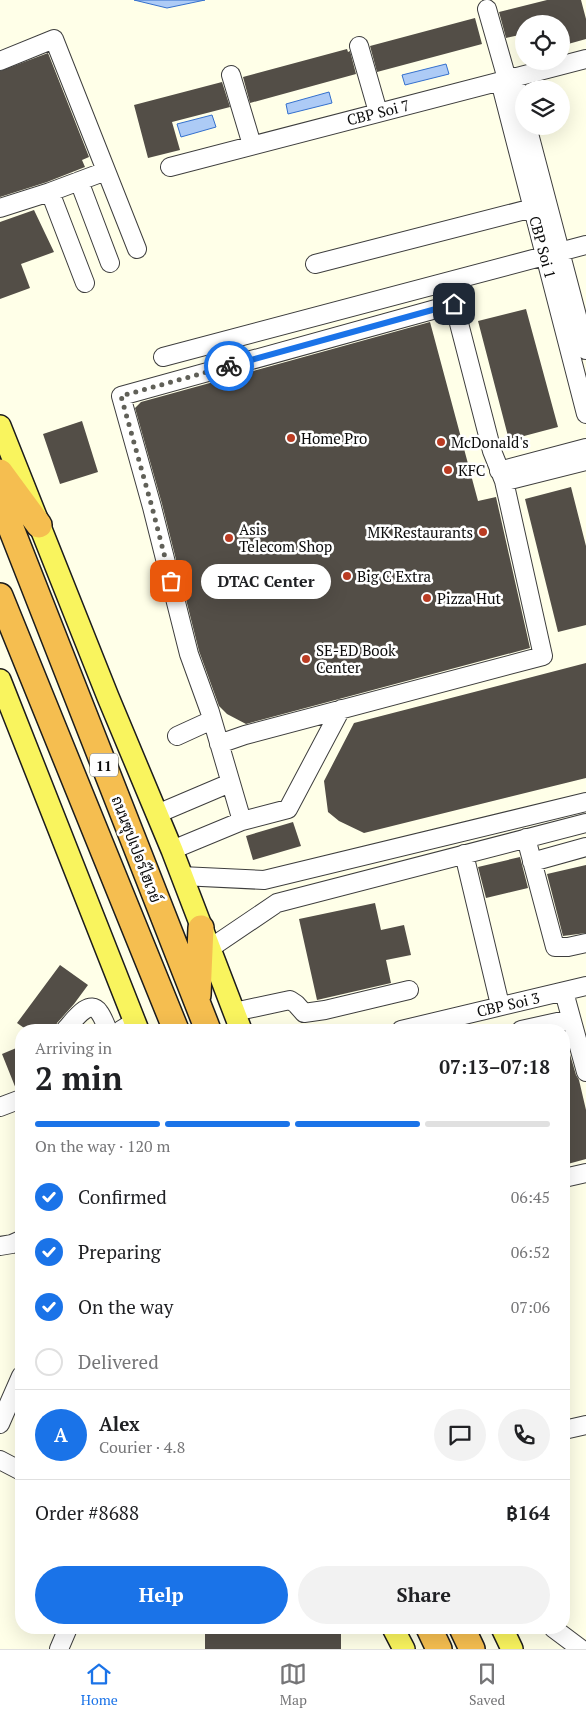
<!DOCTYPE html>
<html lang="en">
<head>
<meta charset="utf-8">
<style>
	:root { --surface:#fff; --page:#f2f2f2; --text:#202124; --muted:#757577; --line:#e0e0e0; --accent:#1a73e8 }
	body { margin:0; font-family:"PT Serif",Sarabun,serif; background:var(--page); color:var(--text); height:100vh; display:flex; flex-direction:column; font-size:19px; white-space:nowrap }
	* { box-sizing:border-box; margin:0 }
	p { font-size:16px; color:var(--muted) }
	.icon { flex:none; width:28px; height:28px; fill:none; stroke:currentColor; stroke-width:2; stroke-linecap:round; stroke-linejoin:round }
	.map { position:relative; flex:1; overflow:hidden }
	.details { position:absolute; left:15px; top:1024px; width:555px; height:610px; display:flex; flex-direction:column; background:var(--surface); border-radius:20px; box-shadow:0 5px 20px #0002 }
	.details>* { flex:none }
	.fabs { position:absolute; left:515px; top:15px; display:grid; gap:10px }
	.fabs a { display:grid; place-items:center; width:55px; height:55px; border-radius:50%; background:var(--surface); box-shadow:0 5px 20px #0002; font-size:25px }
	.pin { position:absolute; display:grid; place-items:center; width:42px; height:42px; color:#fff; margin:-21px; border-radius:10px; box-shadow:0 2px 8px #0006 }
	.courier { position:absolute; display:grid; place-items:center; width:50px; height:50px; margin:-25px; border:4px solid #1a73e8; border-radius:50%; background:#fff; color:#222; box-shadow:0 1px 6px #0007 }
	.bubble { position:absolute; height:35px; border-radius:18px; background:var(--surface); box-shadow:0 5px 20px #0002; font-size:16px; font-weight:700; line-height:35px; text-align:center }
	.headline em { font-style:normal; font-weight:700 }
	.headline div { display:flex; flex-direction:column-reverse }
	.headline { display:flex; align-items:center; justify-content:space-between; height:85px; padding:0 20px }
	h1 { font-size:32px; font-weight:700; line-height:38px }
	.bar { display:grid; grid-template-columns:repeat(4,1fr); gap:8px 5px; align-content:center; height:60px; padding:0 20px }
	.bar i { height:6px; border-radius:4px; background:var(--line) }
	.bar .on { background:var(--accent) }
	.bar p { grid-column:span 4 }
	.line { display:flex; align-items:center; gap:12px; padding:0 20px; border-top:1px solid var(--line) }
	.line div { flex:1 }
	.round { display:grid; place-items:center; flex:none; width:52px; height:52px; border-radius:26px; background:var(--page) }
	ol { padding:0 20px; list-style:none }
	li { display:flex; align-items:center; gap:15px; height:55px }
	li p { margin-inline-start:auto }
	li .icon { padding:5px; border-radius:50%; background:var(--accent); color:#fff; stroke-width:4 }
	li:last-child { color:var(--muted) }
	li i { width:28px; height:28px; border:2px solid var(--line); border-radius:50% }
	.button { display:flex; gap:10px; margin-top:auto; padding:10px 20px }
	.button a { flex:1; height:58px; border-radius:30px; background:var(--accent); color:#fff; font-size:20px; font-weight:700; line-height:58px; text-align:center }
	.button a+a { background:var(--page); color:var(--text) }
	.dock { display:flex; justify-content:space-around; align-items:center; height:70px; border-top:1px solid var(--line); background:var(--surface); font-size:14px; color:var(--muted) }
	.dock a { display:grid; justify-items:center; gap:2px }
	.dock .on { color:var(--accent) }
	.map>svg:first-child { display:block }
	.water { fill:#adcbf6; stroke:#3470cd }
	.building { fill:#534e47 }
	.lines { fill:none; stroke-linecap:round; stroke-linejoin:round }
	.minor-casing { stroke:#3e3e3e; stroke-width:20 }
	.major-casing { stroke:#1c1c1c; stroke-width:24 }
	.highway-casing { stroke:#1c1c1c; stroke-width:28 }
	.minor { stroke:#fff; stroke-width:18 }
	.major { stroke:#f9f45e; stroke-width:21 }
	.highway { stroke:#f5be50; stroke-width:25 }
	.done { stroke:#606058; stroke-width:5; stroke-dasharray:0 9 }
	.route { stroke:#1a73e8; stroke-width:6 }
	.poi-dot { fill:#ba3c23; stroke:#fff; stroke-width:2 }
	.labels { text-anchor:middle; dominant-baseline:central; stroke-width:5; stroke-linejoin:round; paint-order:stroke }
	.shield { fill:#fff; stroke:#545454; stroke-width:1 }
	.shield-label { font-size:14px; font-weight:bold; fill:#0b0b0b }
	.street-label { font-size:15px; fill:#0b0b0b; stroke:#fff }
	.poi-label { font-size:15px; fill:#0b0b0b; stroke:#fff; text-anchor:start }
</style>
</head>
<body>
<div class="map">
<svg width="586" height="1649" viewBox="0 0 586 1649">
	<rect width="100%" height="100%" fill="#ffffe8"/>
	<!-- water -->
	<path class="water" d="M 134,0 L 205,0 L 167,8 Z
		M 446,64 L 449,74 L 405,85 L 402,75 Z
		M 329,92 L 332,103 L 288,114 L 286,104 Z
		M 212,115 L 216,127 L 181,137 L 177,124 Z"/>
	<!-- building -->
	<path class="building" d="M 547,0 L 581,0 L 586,19 L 586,39 L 561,46 L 561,24 L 524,24 L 524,34 L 506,38 L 499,12 Z
		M 475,18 L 482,44 L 377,72 L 370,46 Z
		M 347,49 L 348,52 L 350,51 L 356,74 L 250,103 L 243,77 Z
		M 48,53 L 89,157 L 82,160 L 85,167 L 47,182 L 0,197 L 0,71 Z
		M 222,82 L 230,107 L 172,122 L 180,150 L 148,158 L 134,105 Z
		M 34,210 L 54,252 L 21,264 L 30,288 L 0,299 L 0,222 Z
		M 526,309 L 558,427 L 509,440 L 478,321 Z
		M 430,322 L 478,501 L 496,497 L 530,648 L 246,724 L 227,714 L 219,706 L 199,651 L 162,504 L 135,408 L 141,402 Z
		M 82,421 L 98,472 L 60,484 L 43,434 Z
		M 571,487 L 586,546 L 586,625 L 558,632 L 525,499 Z
		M 586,663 L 586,778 L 364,833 L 339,821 L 328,812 L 324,781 L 354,723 Z
		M 293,822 L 301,846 L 253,860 L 246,836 Z
		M 520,857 L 528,888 L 486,898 L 478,867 Z
		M 586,865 L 586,933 L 563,936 L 547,874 Z
		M 375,903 L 381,930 L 404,925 L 411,955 L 386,960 L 391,983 L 317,1000 L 299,919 Z
		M 60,965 L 88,985 L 74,1004 L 57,1023 L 55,1030 L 27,1030 L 17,1023 Z
		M 564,1034 L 576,1075 L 579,1080 L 586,1110 L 586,1159 L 564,1165 Z
		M 21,1046 L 21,1089 L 16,1089 L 2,1054 Z
		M 205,1628 L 341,1628 L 341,1649 L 205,1649 Z"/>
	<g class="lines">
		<!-- minor casing -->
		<g class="minor-casing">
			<path id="minor" d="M 487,9 L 507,79
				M 359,46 L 378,112
				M 0,61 L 54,39 L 137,249
				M 231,75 L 252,145
				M 514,77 L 524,116
				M 500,81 L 586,414
				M 527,126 L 586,350
				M 170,167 L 586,59
				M 79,181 L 110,263
				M 50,192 L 85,283
				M 0,208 L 50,192 L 106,171
				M 315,264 L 533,208
				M 163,357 L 586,245
				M 499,471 L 586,448
				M 506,481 L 586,461
				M 177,736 L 212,720
				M 219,744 L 245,735 L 543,656 L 504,481 L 492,451 L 454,304 L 121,396 L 152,507 L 189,654 L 210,712 L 242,821
				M 157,814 L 230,783
				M 526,838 L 555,947 L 568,947 L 586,943
				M 172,850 L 242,821 L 288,809 L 341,709
				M 464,854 L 500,1005
				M 532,862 L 586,847
				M 181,876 L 264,880 L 586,802
				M 209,949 L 277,903 L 586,823
				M 564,992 L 586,1072
				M 234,1012 L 290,1000 L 296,1004 L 304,1013 L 325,1010 L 409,990
				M 65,1030 C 72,1023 89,997 99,1012 C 103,1017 105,1024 108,1030
				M 121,1030 L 134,1022
				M 401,1030 L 586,986
				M 521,1030 L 571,1019
				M 0,1107 L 21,1099
				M 564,1178 L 586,1173
				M 0,1246 L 12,1244 L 21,1240
				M 0,1424 L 21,1376
				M 564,1430 L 586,1425
				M 0,1460 L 21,1471
				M 553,1628 L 581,1649
				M 59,1649 L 68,1628"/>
		</g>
		<!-- major casing -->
		<g class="major-casing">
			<path id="major" d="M 0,426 L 108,697 L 172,850 L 241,1030
				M 0,680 L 138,1030
				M 393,1628 L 404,1649
				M 502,1628 L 512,1649"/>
		</g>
		<!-- highway casing -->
		<g class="highway-casing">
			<path id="highway" d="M 0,472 L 39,525
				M 0,500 L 208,1030
				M 0,596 L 176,1030
				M 198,995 L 201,928
				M 429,1628 L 439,1649
				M 462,1628 L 472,1649"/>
		</g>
		<!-- minor -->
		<use href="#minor" class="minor"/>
		<!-- major -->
		<use href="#major" class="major"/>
		<!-- highway -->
		<use href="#highway" class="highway"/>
	</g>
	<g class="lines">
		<!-- done -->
		<path class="done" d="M 171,581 L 152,507 L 121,396 L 229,366"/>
		<!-- route -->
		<path class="route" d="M 229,366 L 454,304"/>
	</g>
	<!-- markers -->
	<g class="poi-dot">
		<circle cx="291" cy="438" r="5"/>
		<circle cx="441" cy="442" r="5"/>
		<circle cx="448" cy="470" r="5"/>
		<circle cx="483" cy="532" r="5"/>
		<circle cx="229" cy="538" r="5"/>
		<circle cx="347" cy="576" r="5"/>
		<circle cx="427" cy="598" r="5"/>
		<circle cx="306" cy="659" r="5"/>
	</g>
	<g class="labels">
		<!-- shield labels -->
		<rect class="shield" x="90" y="753.5" width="28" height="23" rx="4"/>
		<g class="shield-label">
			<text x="104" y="765">11</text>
		</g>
		<!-- street labels -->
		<g class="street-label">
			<text transform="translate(378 112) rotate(-14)">CBP Soi 7</text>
			<text transform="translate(543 247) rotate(75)">CBP Soi 1</text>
			<text transform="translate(137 849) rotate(69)">ถนนซุปเปอร์ไฮเวย์</text>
			<text transform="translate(508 1004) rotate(-13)">CBP Soi 3</text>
		</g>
		<!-- poi labels -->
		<g class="poi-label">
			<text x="301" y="438">Home Pro</text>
			<text x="451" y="442">McDonald's</text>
			<text x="458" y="470">KFC</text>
			<text x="239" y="529">Asis<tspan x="239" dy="17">Telecom Shop</tspan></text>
			<text x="473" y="532" text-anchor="end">MK Restaurants</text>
			<text x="357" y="576">Big C Extra</text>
			<text x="437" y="598">Pizza Hut</text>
			<text x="316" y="650">SE-ED Book<tspan x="316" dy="17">Center</tspan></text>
		</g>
	</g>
</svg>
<div class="fabs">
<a><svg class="icon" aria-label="locate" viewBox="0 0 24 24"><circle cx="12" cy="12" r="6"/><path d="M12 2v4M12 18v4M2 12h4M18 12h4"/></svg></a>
<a><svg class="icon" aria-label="layers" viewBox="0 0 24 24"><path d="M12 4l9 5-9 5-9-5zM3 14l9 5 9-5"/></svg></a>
</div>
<div class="pin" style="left:171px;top:581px;background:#ea580c"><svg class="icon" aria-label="bag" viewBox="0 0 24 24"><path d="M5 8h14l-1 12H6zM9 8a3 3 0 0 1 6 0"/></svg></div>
<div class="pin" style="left:454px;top:304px;background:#1f2937"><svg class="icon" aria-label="home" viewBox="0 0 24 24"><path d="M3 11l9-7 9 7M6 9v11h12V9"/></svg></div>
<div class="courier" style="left:229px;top:366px"><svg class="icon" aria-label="bike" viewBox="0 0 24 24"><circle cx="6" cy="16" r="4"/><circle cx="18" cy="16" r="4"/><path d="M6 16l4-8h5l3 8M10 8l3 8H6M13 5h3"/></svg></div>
<div class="bubble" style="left:201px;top:564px;width:130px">DTAC Center</div>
<section class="details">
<div class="headline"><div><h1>2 min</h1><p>Arriving in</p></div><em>07:13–07:18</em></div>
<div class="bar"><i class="on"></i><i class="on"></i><i class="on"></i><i></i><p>On the way · 120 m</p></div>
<ol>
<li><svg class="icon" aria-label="check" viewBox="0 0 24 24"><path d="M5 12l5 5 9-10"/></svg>Confirmed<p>06:45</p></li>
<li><svg class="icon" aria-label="check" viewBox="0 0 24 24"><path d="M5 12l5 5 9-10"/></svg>Preparing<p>06:52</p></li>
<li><svg class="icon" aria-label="check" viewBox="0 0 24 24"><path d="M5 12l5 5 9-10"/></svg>On the way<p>07:06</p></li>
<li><i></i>Delivered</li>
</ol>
<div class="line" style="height:90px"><b class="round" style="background:var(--accent);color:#fff">A</b><div><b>Alex</b><p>Courier · 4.8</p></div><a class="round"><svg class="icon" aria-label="chat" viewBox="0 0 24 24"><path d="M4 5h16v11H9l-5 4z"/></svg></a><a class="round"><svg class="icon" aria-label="phone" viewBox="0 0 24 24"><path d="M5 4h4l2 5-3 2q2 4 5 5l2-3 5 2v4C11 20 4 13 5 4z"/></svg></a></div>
<div class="line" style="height:65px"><div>Order #8688</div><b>฿164</b></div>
<div class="button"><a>Help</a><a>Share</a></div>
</section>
</div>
<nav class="dock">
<a class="on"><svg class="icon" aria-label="home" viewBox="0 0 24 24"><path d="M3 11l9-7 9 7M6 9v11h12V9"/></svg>Home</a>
<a><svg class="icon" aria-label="map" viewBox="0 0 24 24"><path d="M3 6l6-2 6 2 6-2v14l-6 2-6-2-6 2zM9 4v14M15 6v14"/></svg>Map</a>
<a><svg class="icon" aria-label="saved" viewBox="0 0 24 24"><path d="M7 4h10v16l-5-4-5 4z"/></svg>Saved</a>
</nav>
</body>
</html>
